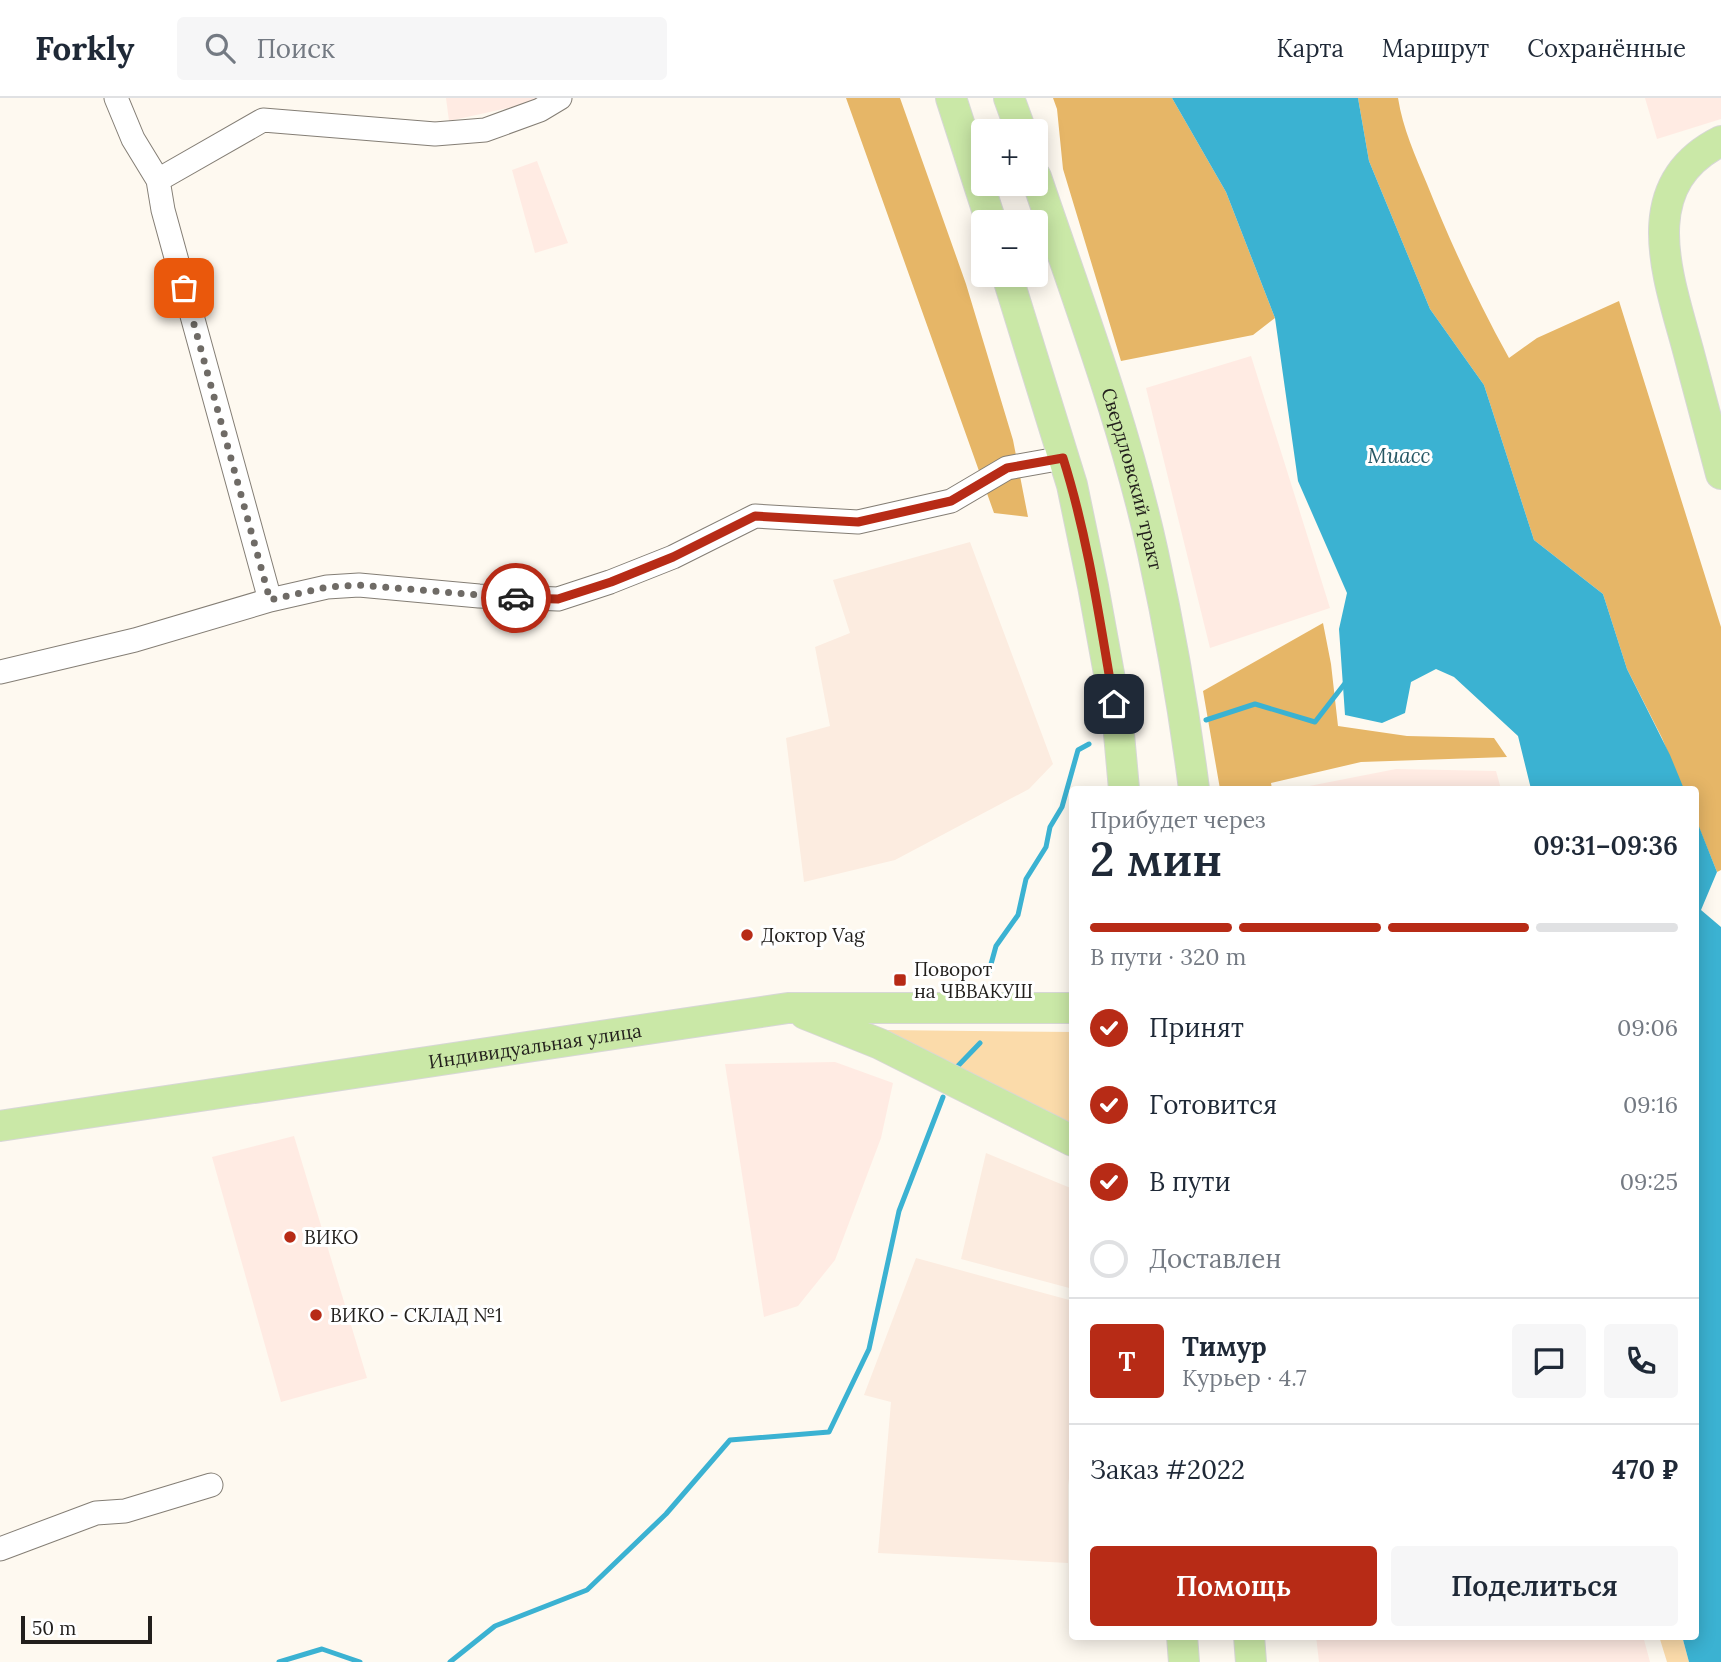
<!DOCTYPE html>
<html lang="ru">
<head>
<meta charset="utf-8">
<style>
	:root { --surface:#fff; --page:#f6f6f7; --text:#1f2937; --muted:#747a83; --line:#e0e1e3; --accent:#b72b16 }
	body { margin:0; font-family:Lora,serif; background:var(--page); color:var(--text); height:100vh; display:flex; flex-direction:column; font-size:26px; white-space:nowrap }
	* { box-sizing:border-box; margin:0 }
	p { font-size:23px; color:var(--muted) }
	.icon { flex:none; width:38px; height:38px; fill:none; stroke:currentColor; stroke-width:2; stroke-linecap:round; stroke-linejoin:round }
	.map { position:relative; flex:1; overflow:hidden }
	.details { position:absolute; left:1069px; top:688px; width:630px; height:854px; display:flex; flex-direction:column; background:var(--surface); border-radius:7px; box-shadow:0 4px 18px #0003 }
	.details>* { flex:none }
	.buttons { position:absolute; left:971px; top:21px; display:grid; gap:14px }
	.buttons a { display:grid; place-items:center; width:77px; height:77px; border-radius:7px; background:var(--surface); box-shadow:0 4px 18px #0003; font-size:35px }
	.scale { position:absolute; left:21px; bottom:18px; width:131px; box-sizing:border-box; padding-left:7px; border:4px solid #221f1c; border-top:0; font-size:19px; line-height:24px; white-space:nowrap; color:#221f1c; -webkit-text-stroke:5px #fff; paint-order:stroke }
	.pin { position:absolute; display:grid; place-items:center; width:60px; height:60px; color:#fff; margin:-30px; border-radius:14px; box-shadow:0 4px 10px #0006 }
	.courier { position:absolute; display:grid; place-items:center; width:70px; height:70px; margin:-35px; border:5px solid #b72b16; border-radius:50%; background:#fff; color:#222; box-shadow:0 2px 9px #0007 }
	.overview em { font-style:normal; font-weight:600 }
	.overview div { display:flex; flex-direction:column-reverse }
	.overview { display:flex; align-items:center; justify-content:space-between; height:119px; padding:0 21px }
	h1 { font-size:46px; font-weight:600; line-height:52px }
	.bar { display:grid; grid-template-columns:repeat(4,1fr); gap:10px 7px; align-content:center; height:84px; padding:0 21px }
	.bar i { height:9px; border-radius:5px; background:var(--line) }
	.bar .on { background:var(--accent) }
	.bar p { grid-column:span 4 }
	.line { display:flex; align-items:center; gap:18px; padding:0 21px; border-top:2px solid var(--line) }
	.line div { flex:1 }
	.round { display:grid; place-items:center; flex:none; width:74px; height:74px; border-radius:7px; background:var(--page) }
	ol { padding:0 21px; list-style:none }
	li { display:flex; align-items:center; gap:21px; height:77px }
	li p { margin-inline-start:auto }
	li .icon { padding:7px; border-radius:50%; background:var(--accent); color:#fff; stroke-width:4 }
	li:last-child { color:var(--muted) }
	li i { width:38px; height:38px; border:4px solid var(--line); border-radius:50% }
	.cta { display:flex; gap:14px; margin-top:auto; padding:14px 21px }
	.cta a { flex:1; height:80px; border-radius:7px; background:var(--accent); color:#fff; font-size:28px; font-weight:600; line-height:80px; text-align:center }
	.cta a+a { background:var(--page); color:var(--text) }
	header { display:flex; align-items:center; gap:42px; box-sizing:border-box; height:98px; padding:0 35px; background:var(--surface); border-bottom:2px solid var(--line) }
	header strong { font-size:33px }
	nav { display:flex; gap:38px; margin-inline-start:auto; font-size:24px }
	.search { width:490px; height:63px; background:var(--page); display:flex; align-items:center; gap:18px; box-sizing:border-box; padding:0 24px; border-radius:7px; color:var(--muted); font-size:26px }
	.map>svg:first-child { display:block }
	.commercial { fill:#fcece0 }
	.industrial { fill:#ffebe3 }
	.green { fill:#fbdbaa }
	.forest { fill:#e6b667 }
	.water { fill:#3bb2d2 }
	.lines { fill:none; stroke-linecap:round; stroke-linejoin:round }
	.stream { stroke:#3bb2d2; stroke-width:5 }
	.minor-casing { stroke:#847e75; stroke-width:25 }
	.major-casing { stroke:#d7d7d6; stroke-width:32 }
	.minor { stroke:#fff; stroke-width:23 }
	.major { stroke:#cae8a7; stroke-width:30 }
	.done { stroke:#6f6b66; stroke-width:7; stroke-dasharray:0 12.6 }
	.route { stroke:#b72b16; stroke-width:9 }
	.poi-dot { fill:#b72b16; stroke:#fff; stroke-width:2.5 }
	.labels { text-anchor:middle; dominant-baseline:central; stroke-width:6; stroke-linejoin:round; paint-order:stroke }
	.street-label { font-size:19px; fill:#221f1c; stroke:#fff }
	.poi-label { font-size:19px; fill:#221f1c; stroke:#fff; text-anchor:start }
	.water-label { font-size:21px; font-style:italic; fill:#265764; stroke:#fff }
</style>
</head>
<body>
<header>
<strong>Forkly</strong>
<div class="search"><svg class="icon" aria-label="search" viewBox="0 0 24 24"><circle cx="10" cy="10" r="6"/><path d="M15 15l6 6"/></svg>Поиск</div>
<nav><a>Карта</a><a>Маршрут</a><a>Сохранённые</a></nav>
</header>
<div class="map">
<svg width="1721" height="1564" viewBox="0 0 1721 1564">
	<rect width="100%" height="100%" fill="#fef9f0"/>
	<!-- commercial -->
	<path class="commercial" d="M 970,444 L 1053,666 L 1029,691 L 895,762 L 804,784 L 786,640 L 830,628 L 815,549 L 850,535 L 833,482 Z
		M 986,1055 L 1073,1091 L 1073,1191 L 961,1161 Z
		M 916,1160 L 1073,1203 L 1073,1353 L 1068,1387 L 1068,1465 L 878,1455 L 891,1304 L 864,1297 Z"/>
	<!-- industrial -->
	<path class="industrial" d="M 446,0 L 538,0 L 539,3 L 449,23 Z
		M 1645,0 L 1721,0 L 1721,21 L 1657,41 Z
		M 537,63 L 568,145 L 535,155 L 512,72 Z
		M 1251,258 L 1330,510 L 1210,550 L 1146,290 Z
		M 1396,671 L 1496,673 L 1501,691 L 1294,691 Z
		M 835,964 L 893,985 L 881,1040 L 835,1162 L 798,1208 L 764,1219 L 725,966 Z
		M 294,1038 L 367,1280 L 281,1304 L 212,1059 Z
		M 1316,1538 L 1643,1538 L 1650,1564 L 1319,1564 Z"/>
	<!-- green -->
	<path class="green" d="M 886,932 L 1073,934 L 1073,1032 L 1022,1002 Z
		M 1659,1538 L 1682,1538 L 1689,1564 L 1667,1564 Z"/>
	<!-- forest -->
	<path class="forest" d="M 846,0 L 900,0 L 966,186 L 1013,342 L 1028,419 L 994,415 Z
		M 1053,0 L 1172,0 L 1226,94 L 1275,220 L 1253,237 L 1121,263 L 1063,71 L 1057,11 Z
		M 1358,0 L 1398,0 C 1403,31 1415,57 1427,86 C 1451,146 1478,204 1509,260 L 1537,240 L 1619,203 L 1721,529 L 1721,772 L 1717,774 L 1696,722 L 1696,691 L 1683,691 L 1662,640 L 1627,571 L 1603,496 L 1534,442 L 1484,287 L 1430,211 L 1369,63 Z
		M 1323,525 L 1331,566 L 1338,628 L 1407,638 L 1494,640 L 1507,659 L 1361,664 L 1271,685 L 1272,691 L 1220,691 L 1203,593 Z"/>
	<!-- water -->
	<path class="water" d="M 1172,0 L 1358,0 L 1369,63 L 1430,211 L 1484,287 L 1534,442 L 1603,496 L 1627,571 L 1670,657 L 1684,691 L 1531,691 L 1518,638 L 1454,579 L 1436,571 L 1411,584 L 1405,615 L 1382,625 L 1345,617 L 1339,531 L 1347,495 L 1298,383 L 1275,220 L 1226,94 Z
		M 1696,721 L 1717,774 L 1701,812 L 1721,829 L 1721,1564 L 1689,1564 L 1682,1538 L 1696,1538 Z"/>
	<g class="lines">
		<!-- stream -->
		<path class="stream" d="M 1206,622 L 1255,606 L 1315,624 L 1346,584
			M 988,877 L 996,848 L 1018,817 L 1026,781 L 1046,749 L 1050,729 L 1062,709 L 1078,652 L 1089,646
			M 954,972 L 980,945
			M 279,1564 L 322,1551 L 360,1564
			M 450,1564 L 495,1528 L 587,1492 L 666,1416 L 730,1342 L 829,1334 L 869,1251 L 899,1113 L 943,999"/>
		<!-- minor casing -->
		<g class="minor-casing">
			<path id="minor" d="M 116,0 L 133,41 L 158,82 L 163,112 L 270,502
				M 158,82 L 263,22 L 435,36 L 485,32 L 540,12 L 560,0
				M 0,574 L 135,542 L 270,502 L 327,489 L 359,487 L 479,498 L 558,501 L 610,484 L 673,459 L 755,418 L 858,424 L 951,403 L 1007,370 L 1063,360
				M 0,1451 L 96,1415 L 125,1413 L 211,1387"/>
		</g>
		<!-- major casing -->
		<g class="major-casing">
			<g id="major">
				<path d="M 951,0 L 991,124"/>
				<path d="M 1009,0 L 1021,33"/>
				<path d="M 1721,43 C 1633,87 1668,178 1688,252 C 1699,293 1710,335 1721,376"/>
				<path id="s1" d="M 1036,79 C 1078,203 1125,327 1153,455 C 1170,533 1184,612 1194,691"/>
				<path d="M 1007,177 L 1072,387 L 1093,488 L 1118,625 L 1124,691"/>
				<path d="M 805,916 L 880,946 L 1073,1043"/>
				<path id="s2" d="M 0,1028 L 788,910 L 1073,910"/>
				<path d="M 1182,1538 L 1184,1564"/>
				<path d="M 1249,1538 L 1251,1564"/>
			</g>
		</g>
		<!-- minor -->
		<use href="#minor" class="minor"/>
		<!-- major -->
		<use href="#major" class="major"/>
	</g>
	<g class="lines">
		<!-- done -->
		<path class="done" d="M 184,190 L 270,502 L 327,489 L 359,487 L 516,500"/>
		<!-- route -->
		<path class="route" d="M 516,500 L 558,501 L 611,484 L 673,459 L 755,418 L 858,424 L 951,403 L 1007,370 L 1063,360 C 1088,439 1100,524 1114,606"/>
	</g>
	<!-- markers -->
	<g class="poi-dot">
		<circle cx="747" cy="837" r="7"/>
		<rect x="893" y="875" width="14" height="14" rx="3.5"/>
		<circle cx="290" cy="1139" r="7"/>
		<circle cx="316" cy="1217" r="7"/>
	</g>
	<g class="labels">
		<!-- street labels -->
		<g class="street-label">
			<text stroke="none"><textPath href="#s1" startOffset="317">Свердловский тракт</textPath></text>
			<text stroke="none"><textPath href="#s2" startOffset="541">Индивидуальная улица</textPath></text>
		</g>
		<!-- poi labels -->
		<g class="poi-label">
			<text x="761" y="837">Доктор Vag</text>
			<text x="914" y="871">Поворот<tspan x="914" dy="22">на ЧВВАКУШ</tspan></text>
			<text x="304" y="1139">ВИКО</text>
			<text x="330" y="1217">ВИКО - СКЛАД №1</text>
		</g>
		<!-- water labels -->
		<g class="water-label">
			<text x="1399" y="357">Миасс</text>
		</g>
	</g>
</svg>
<div class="buttons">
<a>+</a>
<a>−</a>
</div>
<div class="scale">50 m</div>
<div class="pin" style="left:184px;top:190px;background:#ea580c"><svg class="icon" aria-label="bag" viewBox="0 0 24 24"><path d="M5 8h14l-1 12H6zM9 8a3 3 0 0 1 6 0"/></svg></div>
<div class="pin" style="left:1114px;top:606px;background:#1f2937"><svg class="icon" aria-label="home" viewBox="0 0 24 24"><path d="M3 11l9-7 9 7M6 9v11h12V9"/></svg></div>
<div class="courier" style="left:516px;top:500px"><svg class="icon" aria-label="car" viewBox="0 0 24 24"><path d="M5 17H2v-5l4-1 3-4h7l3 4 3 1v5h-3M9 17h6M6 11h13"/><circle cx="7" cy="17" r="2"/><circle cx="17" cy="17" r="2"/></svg></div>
<section class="details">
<div class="overview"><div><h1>2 мин</h1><p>Прибудет через</p></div><em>09:31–09:36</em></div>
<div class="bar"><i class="on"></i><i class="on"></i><i class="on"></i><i></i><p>В пути · 320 m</p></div>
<ol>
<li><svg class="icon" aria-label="check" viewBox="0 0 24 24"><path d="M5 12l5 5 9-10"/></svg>Принят<p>09:06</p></li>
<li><svg class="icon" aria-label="check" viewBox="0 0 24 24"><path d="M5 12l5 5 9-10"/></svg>Готовится<p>09:16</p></li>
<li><svg class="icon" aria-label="check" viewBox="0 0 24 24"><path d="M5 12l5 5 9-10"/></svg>В пути<p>09:25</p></li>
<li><i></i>Доставлен</li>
</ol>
<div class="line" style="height:126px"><b class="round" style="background:var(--accent);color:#fff">Т</b><div><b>Тимур</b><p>Курьер · 4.7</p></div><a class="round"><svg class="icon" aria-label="chat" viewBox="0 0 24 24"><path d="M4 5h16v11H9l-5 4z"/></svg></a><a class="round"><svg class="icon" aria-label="phone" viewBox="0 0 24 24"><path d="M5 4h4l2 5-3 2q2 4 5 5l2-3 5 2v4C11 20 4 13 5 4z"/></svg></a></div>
<div class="line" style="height:91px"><div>Заказ #2022</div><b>470 ₽</b></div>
<div class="cta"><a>Помощь</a><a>Поделиться</a></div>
</section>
</div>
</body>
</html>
